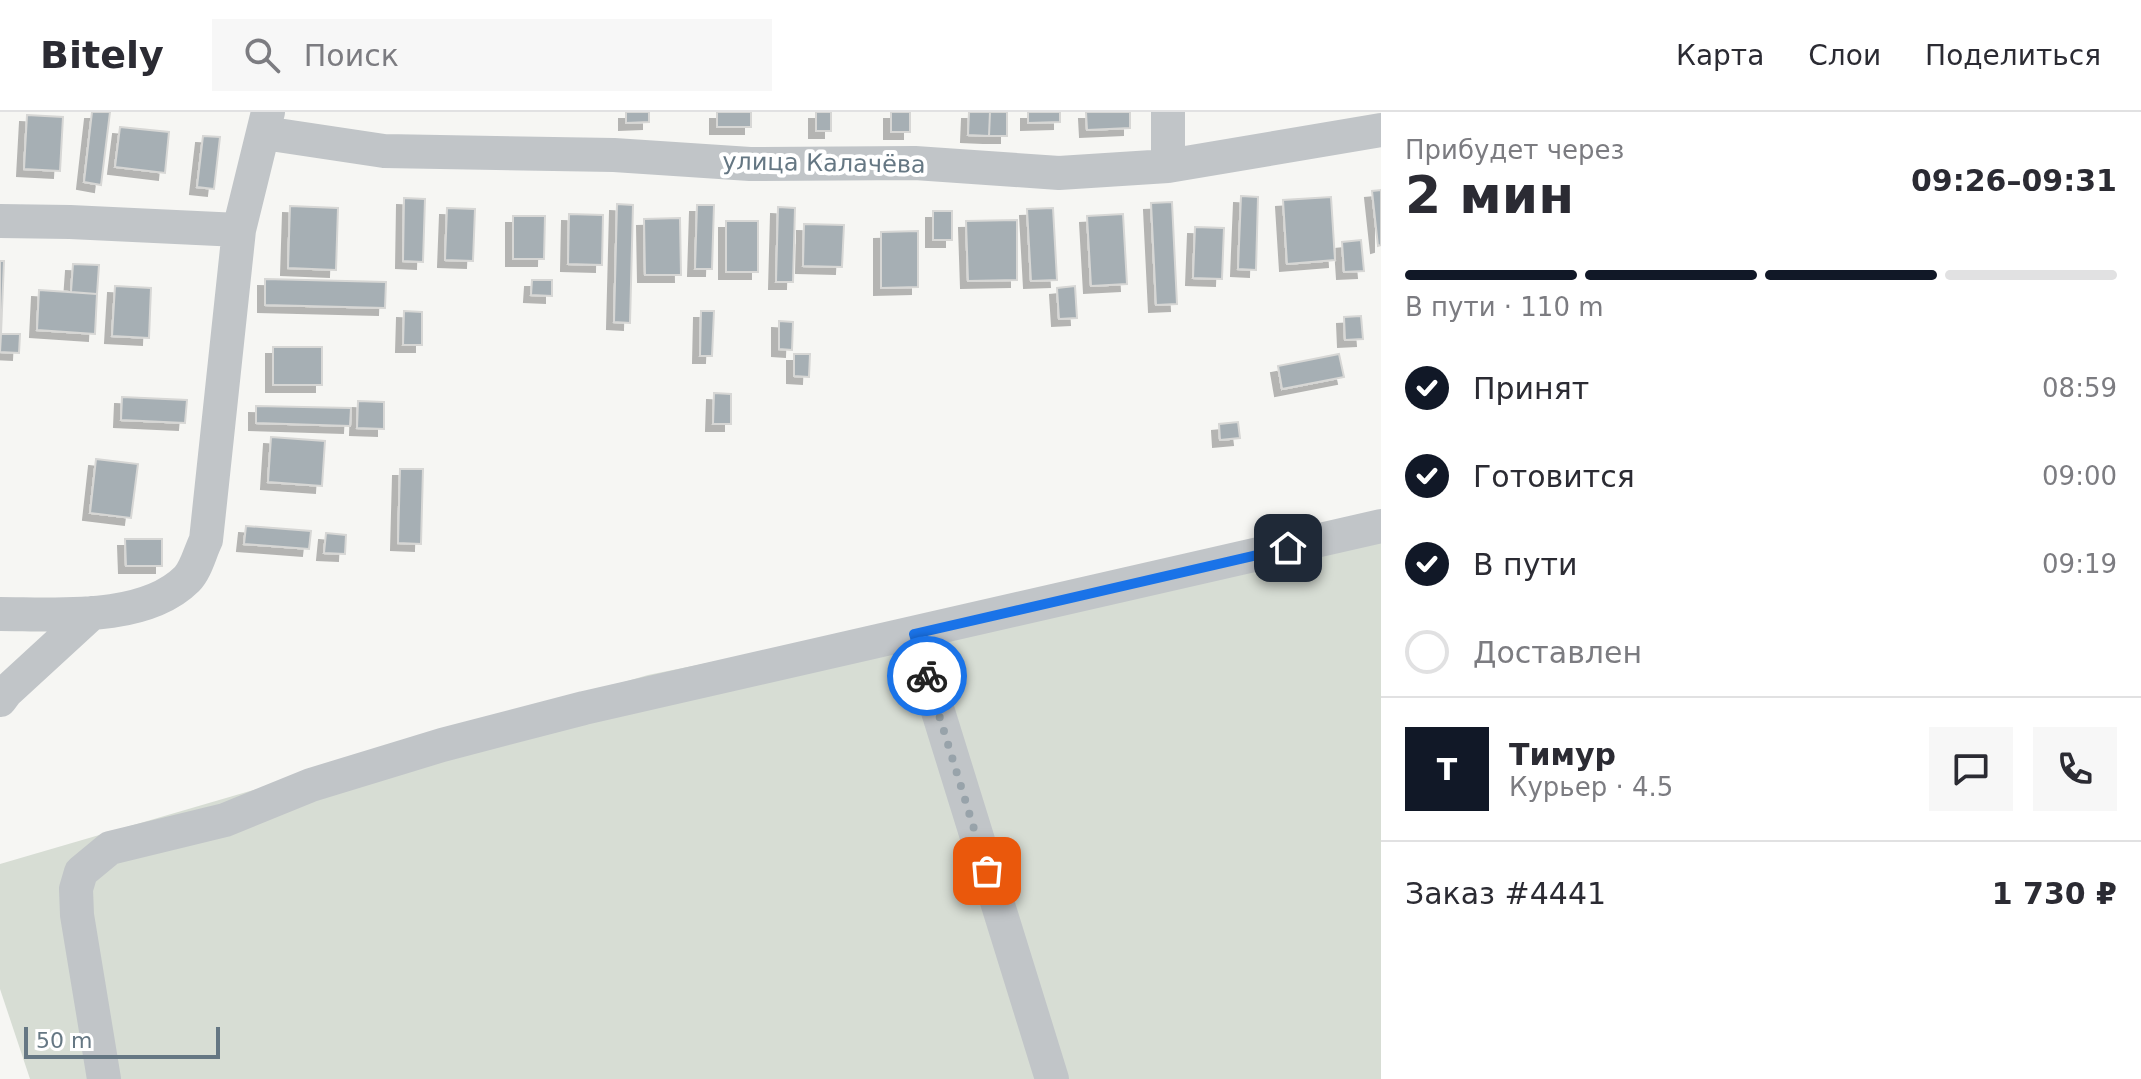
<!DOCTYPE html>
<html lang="ru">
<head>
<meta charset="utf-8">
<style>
	:root { --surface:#fff; --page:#f7f7f7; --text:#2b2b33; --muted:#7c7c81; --line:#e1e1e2; --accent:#111827 }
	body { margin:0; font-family:"DejaVu Sans",sans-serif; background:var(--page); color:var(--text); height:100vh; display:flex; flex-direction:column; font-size:30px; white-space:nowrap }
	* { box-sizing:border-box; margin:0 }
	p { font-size:26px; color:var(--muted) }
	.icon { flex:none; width:44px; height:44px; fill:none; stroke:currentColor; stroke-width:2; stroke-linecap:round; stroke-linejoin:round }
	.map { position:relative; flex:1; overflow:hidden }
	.side { display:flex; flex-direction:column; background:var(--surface); width:760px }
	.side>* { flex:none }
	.scale { position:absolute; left:24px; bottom:20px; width:196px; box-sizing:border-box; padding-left:8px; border:4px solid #657783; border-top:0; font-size:22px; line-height:28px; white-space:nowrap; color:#657783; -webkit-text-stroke:6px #fff; paint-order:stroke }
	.pin { position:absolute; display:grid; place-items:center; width:68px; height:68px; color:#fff; margin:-34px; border-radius:16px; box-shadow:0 4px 12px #0006 }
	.courier { position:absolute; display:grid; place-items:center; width:80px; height:80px; margin:-40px; border:6px solid #1a73e8; border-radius:50%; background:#fff; color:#222; box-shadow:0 2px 10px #0007 }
	.head em { font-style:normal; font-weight:600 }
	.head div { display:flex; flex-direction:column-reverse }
	.head { display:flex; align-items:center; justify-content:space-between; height:136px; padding:0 24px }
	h1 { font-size:52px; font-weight:600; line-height:60px }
	.bar { display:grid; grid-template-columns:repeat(4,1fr); gap:12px 8px; align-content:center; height:96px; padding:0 24px }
	.bar i { height:10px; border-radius:6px; background:var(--line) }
	.bar .on { background:var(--accent) }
	.bar p { grid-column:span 4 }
	.line { display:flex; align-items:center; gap:20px; padding:0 24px; border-top:2px solid var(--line) }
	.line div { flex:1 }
	.round { display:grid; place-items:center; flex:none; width:84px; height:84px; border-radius:0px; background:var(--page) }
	ol { padding:0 24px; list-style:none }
	li { display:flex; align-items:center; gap:24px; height:88px }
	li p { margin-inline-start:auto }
	li .icon { padding:8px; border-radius:50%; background:var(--accent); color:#fff; stroke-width:4 }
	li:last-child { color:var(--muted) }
	li i { width:44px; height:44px; border:4px solid var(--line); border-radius:50% }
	header { display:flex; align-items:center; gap:48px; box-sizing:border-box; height:112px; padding:0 40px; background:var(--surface); border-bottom:2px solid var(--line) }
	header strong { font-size:38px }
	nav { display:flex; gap:44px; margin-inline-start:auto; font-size:28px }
	.search { width:560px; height:72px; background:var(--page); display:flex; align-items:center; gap:20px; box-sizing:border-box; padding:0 28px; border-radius:0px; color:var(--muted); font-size:30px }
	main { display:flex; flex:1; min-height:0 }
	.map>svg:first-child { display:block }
	.green { fill:#d7ddd4 }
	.building { fill:#a6afb4; stroke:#d7d7d5; stroke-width:2; filter:url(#shadow) }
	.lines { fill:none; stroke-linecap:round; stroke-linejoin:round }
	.minor { stroke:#c1c5c8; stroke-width:34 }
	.done { stroke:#98a3aa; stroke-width:8; stroke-dasharray:0 14.4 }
	.route { stroke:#1a73e8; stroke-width:10 }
	.labels { text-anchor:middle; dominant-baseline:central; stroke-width:8; stroke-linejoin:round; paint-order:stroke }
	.street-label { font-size:24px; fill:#657783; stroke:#fff }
</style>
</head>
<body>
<header>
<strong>Bitely</strong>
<div class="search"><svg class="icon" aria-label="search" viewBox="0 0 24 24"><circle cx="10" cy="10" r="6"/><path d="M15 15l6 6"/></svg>Поиск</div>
<nav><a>Карта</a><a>Слои</a><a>Поделиться</a></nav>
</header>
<main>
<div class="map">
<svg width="1381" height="967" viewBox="0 0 1381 967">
	<defs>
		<filter id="shadow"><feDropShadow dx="-7" dy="7" stdDeviation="0" flood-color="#0004"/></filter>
	</defs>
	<rect width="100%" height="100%" fill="#f6f6f3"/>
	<!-- green -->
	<path class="green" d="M 1381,401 L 1381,967 L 30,967 L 0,877 L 0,752 L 648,563 L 900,512 Z"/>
	<!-- building -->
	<path class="building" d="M 92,0 L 110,0 L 101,73 L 84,70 Z
		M 626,0 L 649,0 L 649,10 L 626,11 Z
		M 717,0 L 751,0 L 751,15 L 717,15 Z
		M 816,0 L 831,0 L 831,19 L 816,19 Z
		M 891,0 L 910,0 L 910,20 L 891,20 Z
		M 969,0 L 990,0 L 989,24 L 968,23 Z
		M 990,0 L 1007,0 L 1007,24 L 989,24 Z
		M 1028,0 L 1060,0 L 1060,10 L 1028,11 Z
		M 1086,0 L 1130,0 L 1130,16 L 1087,18 Z
		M 27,3 L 63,5 L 60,59 L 24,57 Z
		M 120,15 L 169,20 L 165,61 L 115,55 Z
		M 203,24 L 220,25 L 214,77 L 197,75 Z
		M 1381,78 L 1381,133 L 1378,134 L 1372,79 Z
		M 1241,84 L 1258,85 L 1256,158 L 1238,157 Z
		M 1331,85 L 1335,148 L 1287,152 L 1283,88 Z
		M 404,86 L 425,87 L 423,150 L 403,149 Z
		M 1172,90 L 1177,192 L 1156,193 L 1151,91 Z
		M 617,92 L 633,93 L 630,211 L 614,210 Z
		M 697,93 L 714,93 L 712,157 L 695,157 Z
		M 290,94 L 338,96 L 336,158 L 288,156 Z
		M 778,95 L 795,96 L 793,170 L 776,170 Z
		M 447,96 L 475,97 L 473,149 L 445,148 Z
		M 1053,96 L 1057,168 L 1031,169 L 1027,97 Z
		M 933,99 L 952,99 L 952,128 L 933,128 Z
		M 569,102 L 603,103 L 602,153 L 568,152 Z
		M 1123,102 L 1127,172 L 1091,174 L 1087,104 Z
		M 513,104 L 545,104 L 544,147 L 513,147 Z
		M 680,106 L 681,163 L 645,163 L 644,107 Z
		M 1017,108 L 1017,168 L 968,169 L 966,109 Z
		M 726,109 L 758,109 L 758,160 L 726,160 Z
		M 804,112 L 844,113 L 842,155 L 803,154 Z
		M 1195,115 L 1224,116 L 1222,167 L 1193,166 Z
		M 918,119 L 918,175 L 881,176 L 881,120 Z
		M 1361,128 L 1364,159 L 1344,160 L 1342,130 Z
		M 0,149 L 4,149 L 1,222 L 0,222 Z
		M 73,152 L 99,153 L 97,182 L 71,180 Z
		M 265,167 L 386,170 L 385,196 L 265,193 Z
		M 532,168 L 552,168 L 552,184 L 531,183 Z
		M 115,174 L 151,176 L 149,226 L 112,224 Z
		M 1075,174 L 1077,206 L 1059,207 L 1057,176 Z
		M 39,178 L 97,182 L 95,222 L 37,218 Z
		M 404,199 L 422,200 L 422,233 L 403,233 Z
		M 701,199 L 714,199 L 712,244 L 700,244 Z
		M 1361,204 L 1363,227 L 1345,228 L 1344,205 Z
		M 779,209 L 793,210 L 792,238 L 779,237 Z
		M 1,222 L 20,222 L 19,241 L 0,240 Z
		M 273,235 L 322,235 L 322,273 L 273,273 Z
		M 794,242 L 810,242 L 809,265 L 794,264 Z
		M 1339,242 L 1344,265 L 1282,277 L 1278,254 Z
		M 714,281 L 731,282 L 731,312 L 713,312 Z
		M 122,285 L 187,288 L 185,311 L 121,308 Z
		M 358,289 L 384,290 L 384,317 L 357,316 Z
		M 256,294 L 351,296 L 350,314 L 256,311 Z
		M 1238,310 L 1240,326 L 1220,328 L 1219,312 Z
		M 271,325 L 325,329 L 322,374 L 268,370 Z
		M 96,347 L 138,352 L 131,406 L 90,401 Z
		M 400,357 L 423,357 L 421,432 L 398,431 Z
		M 246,414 L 311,419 L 309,437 L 244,432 Z
		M 326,421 L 346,423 L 345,442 L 324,441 Z
		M 125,427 L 162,427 L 162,454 L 126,454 Z"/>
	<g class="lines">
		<!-- minor -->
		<path class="minor" d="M 264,21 L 384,39 L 614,43 L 750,52 L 915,51 L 1059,61 L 1168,54 L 1381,18
			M 1168,54 L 1168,0
			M 0,109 L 70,110 L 239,118
			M 0,502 C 56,502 144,510 187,467 C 196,458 200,440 206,428 L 239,118 L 268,0
			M 914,522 L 1052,967
			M 0,588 L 6,580 L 92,501
			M 104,967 L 77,803 L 76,777 L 81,760 L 110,736 L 225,708 L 311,673 L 442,633 L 584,596 L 1381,414"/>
	</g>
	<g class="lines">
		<!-- done -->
		<path class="done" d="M 927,564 L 987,759"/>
		<!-- route -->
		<path class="route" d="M 927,564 L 914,522 L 1288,436"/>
	</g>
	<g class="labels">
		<!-- street labels -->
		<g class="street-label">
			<text transform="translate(824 51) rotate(1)">улица Калачёва</text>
		</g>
	</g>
</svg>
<div class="scale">50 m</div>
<div class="pin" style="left:987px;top:759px;background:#ea580c"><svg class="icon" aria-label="bag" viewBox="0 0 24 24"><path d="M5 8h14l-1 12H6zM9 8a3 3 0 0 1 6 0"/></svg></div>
<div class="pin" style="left:1288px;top:436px;background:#1f2937"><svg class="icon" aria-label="home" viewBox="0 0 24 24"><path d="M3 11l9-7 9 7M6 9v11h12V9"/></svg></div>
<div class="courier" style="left:927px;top:564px"><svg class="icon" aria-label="bike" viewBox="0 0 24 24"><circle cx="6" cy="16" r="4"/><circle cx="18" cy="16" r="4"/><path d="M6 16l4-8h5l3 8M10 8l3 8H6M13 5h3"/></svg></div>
</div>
<section class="side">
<div class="head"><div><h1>2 мин</h1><p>Прибудет через</p></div><em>09:26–09:31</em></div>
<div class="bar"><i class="on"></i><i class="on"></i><i class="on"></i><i></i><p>В пути · 110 m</p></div>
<ol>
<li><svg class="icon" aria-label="check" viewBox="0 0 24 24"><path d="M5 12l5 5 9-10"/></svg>Принят<p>08:59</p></li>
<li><svg class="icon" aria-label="check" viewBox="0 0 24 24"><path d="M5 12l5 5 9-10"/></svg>Готовится<p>09:00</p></li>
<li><svg class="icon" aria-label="check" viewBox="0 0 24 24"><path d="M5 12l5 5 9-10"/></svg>В пути<p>09:19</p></li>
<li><i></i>Доставлен</li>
</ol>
<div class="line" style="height:144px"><b class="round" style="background:var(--accent);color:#fff">Т</b><div><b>Тимур</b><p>Курьер · 4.5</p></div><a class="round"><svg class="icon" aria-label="chat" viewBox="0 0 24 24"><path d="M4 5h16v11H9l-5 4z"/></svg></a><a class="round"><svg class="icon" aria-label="phone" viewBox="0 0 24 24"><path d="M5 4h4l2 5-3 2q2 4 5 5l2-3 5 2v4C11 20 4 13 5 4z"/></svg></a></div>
<div class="line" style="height:104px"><div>Заказ #4441</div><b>1 730 ₽</b></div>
</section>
</main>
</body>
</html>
